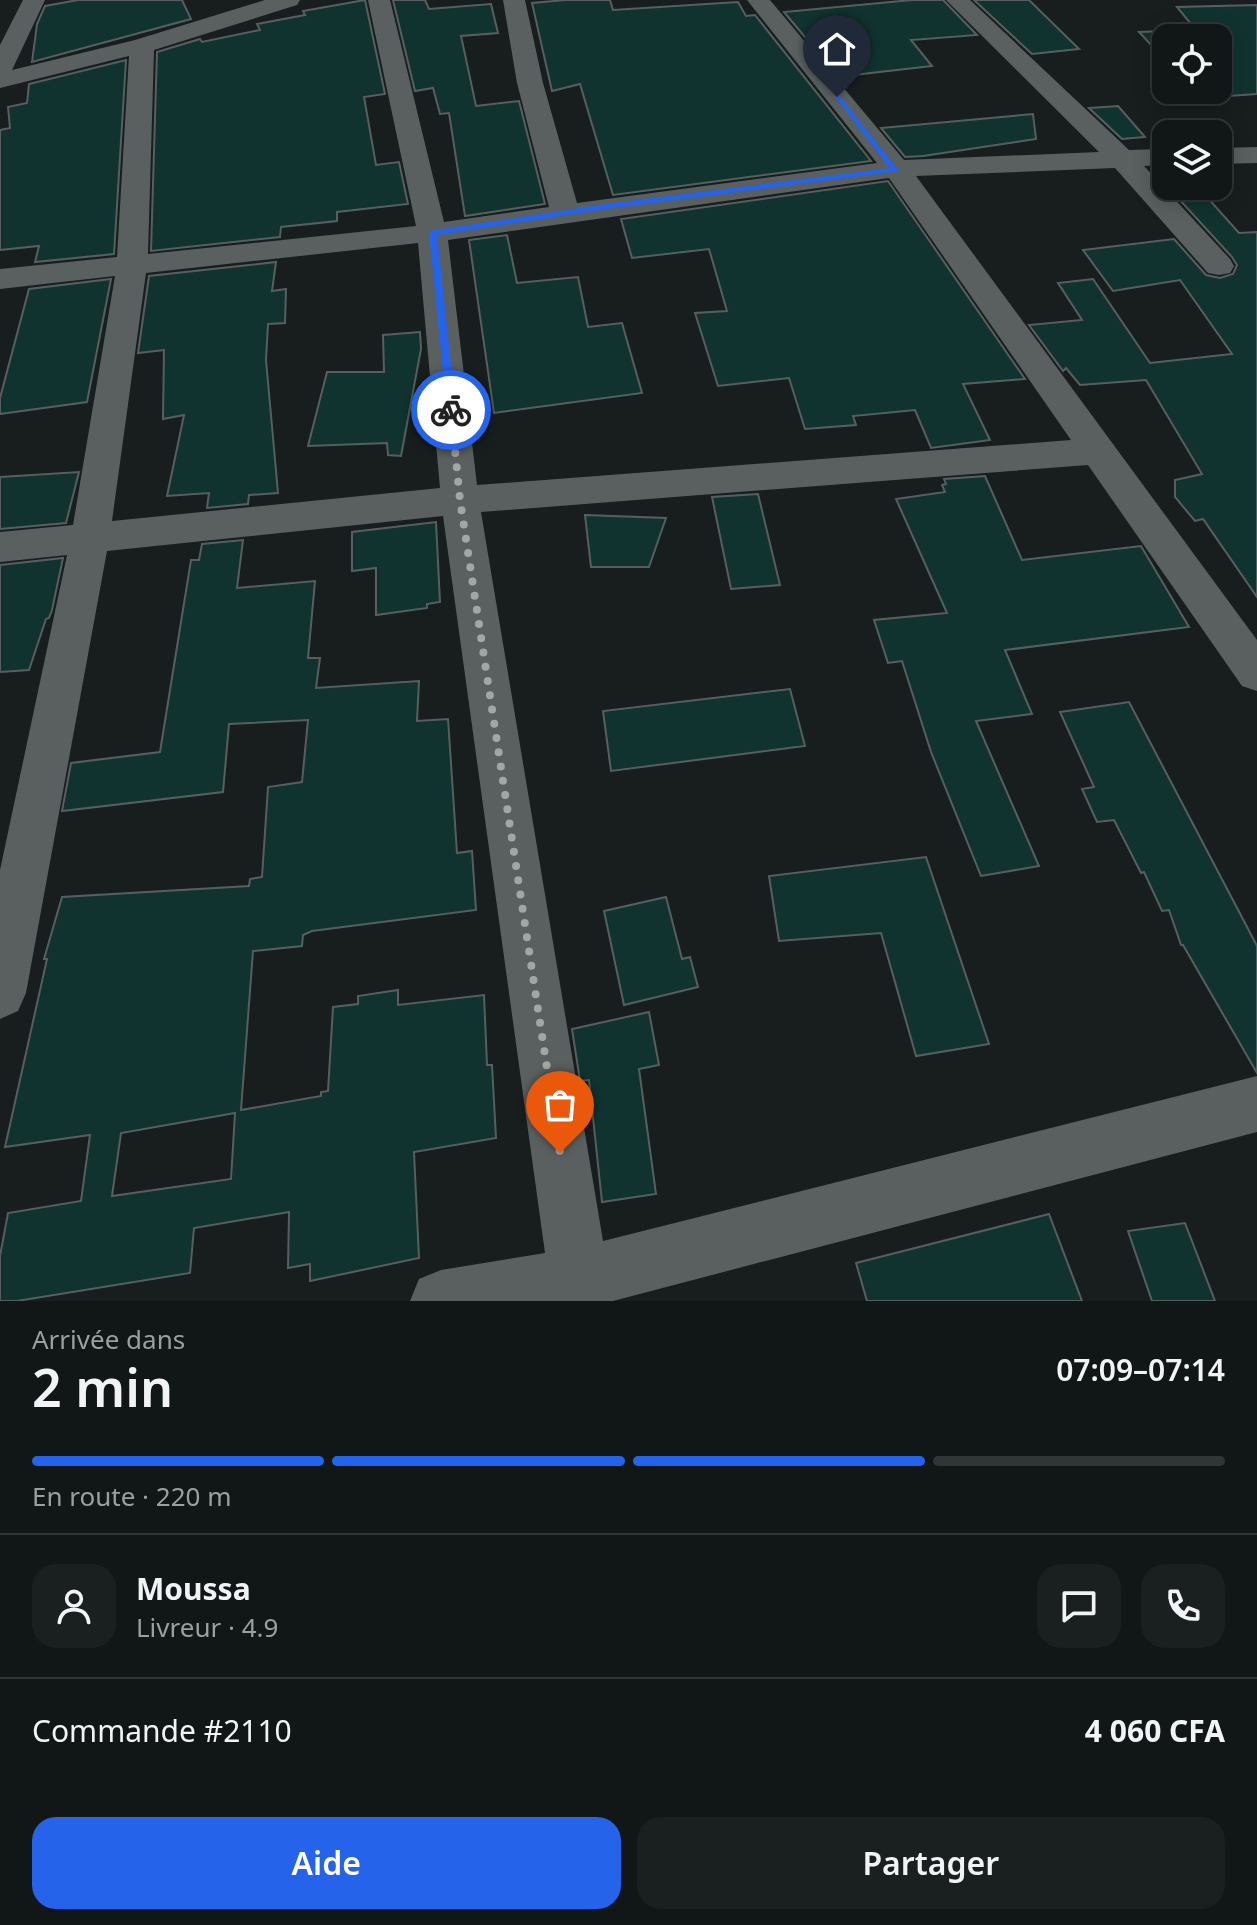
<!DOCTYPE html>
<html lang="fr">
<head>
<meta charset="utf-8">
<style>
	:root { --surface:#111616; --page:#1a1f1f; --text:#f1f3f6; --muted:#9c9fa1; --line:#303535; --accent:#2563eb }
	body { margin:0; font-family:"Noto Sans",sans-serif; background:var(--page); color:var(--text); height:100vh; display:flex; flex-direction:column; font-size:30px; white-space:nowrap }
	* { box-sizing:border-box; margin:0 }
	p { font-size:26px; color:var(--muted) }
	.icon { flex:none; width:44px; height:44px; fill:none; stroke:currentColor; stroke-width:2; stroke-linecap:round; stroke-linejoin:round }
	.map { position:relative; height:1301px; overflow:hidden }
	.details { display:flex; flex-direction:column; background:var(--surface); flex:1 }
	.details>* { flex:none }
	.buttons { position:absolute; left:1152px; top:24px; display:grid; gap:16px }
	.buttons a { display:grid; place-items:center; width:80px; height:80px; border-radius:16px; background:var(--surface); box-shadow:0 4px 20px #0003,0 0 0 2px var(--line); font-size:40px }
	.pin { position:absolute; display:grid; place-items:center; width:68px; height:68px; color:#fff; margin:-82px -34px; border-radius:50% 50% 50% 0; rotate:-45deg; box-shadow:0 0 8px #0007 }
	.pin .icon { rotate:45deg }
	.courier { position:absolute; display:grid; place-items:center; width:80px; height:80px; margin:-40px; border:6px solid #2563eb; border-radius:50%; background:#fff; color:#222; box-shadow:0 2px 10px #0007 }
	.headline em { font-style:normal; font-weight:600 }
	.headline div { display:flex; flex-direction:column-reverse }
	.headline { display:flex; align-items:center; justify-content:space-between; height:136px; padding:0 32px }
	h1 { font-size:52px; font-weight:600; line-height:60px }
	.bar { display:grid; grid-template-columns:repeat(4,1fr); gap:12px 8px; align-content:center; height:96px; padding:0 32px }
	.bar i { height:10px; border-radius:6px; background:var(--line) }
	.bar .selected { background:var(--accent) }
	.bar p { grid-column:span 4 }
	.line { display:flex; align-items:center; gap:20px; padding:0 32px; border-top:2px solid var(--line) }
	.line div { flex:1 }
	.round { display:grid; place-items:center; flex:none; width:84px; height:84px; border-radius:24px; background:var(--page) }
	.cta { display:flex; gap:16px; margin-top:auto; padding:16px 32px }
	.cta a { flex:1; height:92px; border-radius:24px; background:var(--accent); color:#fff; font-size:32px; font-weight:600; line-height:92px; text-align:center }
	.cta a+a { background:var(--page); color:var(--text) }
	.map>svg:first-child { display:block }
	.building { fill:#10332f; stroke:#575f5e; stroke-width:2; fill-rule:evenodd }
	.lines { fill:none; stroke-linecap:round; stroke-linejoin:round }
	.minor { fill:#59605f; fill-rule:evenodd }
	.route { fill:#2563eb }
	.done { stroke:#a1a6a6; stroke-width:8; stroke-dasharray:0 14.4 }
</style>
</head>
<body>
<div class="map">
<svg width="1257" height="1301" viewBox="0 0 1257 1301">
	<rect width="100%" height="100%" fill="#171e1d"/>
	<!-- building -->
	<path class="building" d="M 78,0 L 182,0 L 191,19 L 32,62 L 37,24 L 45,6 Z
		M 365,0 L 385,94 L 364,97 L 376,165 L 399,162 L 408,204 L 337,212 L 337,221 L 281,227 L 280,237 L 151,251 L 157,52 L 200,39 L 202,42 L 260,30 L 257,24 L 305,15 L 303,11 Z
		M 393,0 L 425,0 L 429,9 L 491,4 L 498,33 L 461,36 L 476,106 L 519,101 L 545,204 L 465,216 L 449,113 L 440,114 L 433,88 L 415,91 Z
		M 565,0 L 610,0 L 613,10 L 738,2 L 746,16 L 755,15 L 871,161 L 613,195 L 580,84 L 552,91 L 532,3 Z
		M 912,0 L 943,0 L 977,35 L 911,40 L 932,66 L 845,76 L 846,86 L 784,12 Z
		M 974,0 L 1029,0 L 1079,49 L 1032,54 Z
		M 1257,5 L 1257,94 L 1200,98 L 1193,90 L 1218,90 L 1218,38 L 1166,38 L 1166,61 L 1139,32 L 1196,30 L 1177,7 Z
		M 126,60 L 114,254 L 35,262 L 39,246 L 0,250 L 0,130 L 10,128 L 8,107 L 27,103 L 29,84 Z
		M 1118,106 L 1145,137 L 1122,139 L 1089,108 Z
		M 1033,114 L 1036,139 L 923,156 L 905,157 L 881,128 Z
		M 888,181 L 1025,379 L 963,384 L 990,440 L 931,448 L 915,410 L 853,416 L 856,425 L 805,429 L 789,378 L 718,386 L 695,313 L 727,311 L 709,249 L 632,258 L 621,219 Z
		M 1167,186 L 1197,186 L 1239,233 L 1257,232 L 1257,597 L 1203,519 L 1195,521 L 1175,497 L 1175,480 L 1202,474 L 1146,380 L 1080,385 L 1066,368 L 1063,371 L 1029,325 L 1082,320 L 1058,283 L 1093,279 L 1150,363 L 1232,354 L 1180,280 L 1113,291 L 1083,250 L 1174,239 L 1206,275 L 1220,278 L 1233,274 L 1237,265 L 1232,257 Z
		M 507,235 L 517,283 L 578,277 L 588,327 L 622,323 L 642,393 L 494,413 L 469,240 Z
		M 276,262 L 272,291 L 286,289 L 285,323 L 268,324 L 266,360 L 278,493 L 249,495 L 248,504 L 207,508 L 209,493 L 167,496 L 184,415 L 163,419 L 164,350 L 138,353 L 149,276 Z
		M 111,279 L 87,402 L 0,414 L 0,398 L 29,289 Z
		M 420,332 L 421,349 L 401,456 L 388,455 L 387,443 L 308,446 L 327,372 L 384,372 L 383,335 Z
		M 79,472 L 66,523 L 0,529 L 0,477 Z
		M 985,476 L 1022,560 L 1141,546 L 1189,627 L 1005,650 L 1032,714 L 976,721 L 1039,866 L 981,876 L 931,752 L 902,661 L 888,663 L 874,620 L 947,613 L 896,499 L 945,492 L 942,485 L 946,484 L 944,479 Z
		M 758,494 L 780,585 L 731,589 L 712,497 Z
		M 585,515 L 666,518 L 649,567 L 591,567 Z
		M 436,522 L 440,602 L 427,604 L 427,608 L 376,615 L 376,568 L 352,571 L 352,532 Z
		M 243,540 L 237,588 L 315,581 L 308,658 L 320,658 L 316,688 L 419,681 L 417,721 L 448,719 L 457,853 L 472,851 L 476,910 L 312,931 L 303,935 L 302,946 L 253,951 L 241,1110 L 321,1096 L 321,1092 L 328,1091 L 333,1007 L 358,1004 L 358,996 L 398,990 L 398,1005 L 484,995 L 487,1065 L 492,1065 L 496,1138 L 414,1152 L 419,1258 L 310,1281 L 310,1264 L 288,1268 L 289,1212 L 194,1228 L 190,1273 L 17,1301 L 0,1301 L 0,1256 L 8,1213 L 81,1201 L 90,1135 L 5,1147 L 47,959 L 44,959 L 62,897 L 249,886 L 250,879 L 262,877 L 268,787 L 302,782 L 308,720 L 229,724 L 223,792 L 62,811 L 71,763 L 160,752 L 191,560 L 199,560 L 202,544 ZM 235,1113 L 231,1179 L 112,1196 L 121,1133 Z
		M 63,558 L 52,610 L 49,618 L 46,619 L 29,670 L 0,672 L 0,565 Z
		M 790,689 L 805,746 L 611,771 L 603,711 Z
		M 1129,702 L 1257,946 L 1257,1073 L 1183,945 L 1181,945 L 1169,910 L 1162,911 L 1144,872 L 1141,873 L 1114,820 L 1097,822 L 1082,789 L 1094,787 L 1060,712 Z
		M 926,857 L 989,1044 L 916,1056 L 881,933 L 779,941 L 769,876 Z
		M 666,897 L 682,959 L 690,957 L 698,987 L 624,1005 L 604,911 Z
		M 649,1012 L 659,1065 L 639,1069 L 656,1194 L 602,1202 L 589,1080 L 580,1081 L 572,1029 Z
		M 1049,1214 L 1082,1301 L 867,1301 L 856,1263 Z
		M 1185,1223 L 1215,1301 L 1152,1301 L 1128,1231 Z"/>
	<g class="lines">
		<!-- minor -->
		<path class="minor" d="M 23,0 L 45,0 L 12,70 L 135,40 L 265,0 L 300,0 L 297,5 L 154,50 L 148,254 L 416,226 L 368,0 L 390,0 L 444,222 L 549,207 L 517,83 L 503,0 L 525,0 L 543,83 L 577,203 L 877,163 L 747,0 L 770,0 L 904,160 L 1099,152 L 946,0 L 970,0 L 1129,150 L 1166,149 L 1166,165 L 1144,166 L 1230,259 L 1234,266 L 1230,273 L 1219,275 L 1208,273 L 1115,168 L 916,176 L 1257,640 L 1257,691 L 1242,686 L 1088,465 L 481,512 L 603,1241 L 1257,1076 L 1257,1132 L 613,1301 L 410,1301 L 419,1279 L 441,1270 L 545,1253 L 443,516 L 107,551 L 26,993 L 18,1011 L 0,1019 L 0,870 L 67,555 L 0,562 L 0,532 L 73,525 L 115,276 L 0,289 L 0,269 L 117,257 L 129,56 L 0,88 L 0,45 ZM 889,178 L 1071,440 L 477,485 L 448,240 ZM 418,243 L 440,488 L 112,521 L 146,273 Z
			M 1257,147 L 1257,163 L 1218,164 L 1218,148 Z"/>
	</g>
	<!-- route -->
	<path class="route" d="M 834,95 L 839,95 L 899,171 L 606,209 L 437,235 L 456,410 L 447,413 L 429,231 L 606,204 L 890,168 Z"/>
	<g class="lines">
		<!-- done -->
		<path class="done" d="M 451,410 L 460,500 L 560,1153"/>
	</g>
</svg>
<div class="buttons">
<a><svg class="icon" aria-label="locate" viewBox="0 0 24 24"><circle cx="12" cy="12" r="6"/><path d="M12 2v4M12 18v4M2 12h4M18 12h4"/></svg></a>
<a><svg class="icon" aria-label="layers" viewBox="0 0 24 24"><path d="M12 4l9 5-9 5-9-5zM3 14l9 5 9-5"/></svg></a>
</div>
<div class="pin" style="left:560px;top:1153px;background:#ea580c"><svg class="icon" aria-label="bag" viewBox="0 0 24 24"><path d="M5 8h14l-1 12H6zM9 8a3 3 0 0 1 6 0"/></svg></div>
<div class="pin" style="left:837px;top:97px;background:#1f2937"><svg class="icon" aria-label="home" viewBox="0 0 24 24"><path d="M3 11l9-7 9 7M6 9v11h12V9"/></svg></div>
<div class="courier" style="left:451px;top:410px"><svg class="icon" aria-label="bike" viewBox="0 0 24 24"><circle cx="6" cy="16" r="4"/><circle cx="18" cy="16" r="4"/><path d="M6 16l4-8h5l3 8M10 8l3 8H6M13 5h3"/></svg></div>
</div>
<section class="details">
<div class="headline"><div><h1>2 min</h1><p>Arrivée dans</p></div><em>07:09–07:14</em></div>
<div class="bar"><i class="selected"></i><i class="selected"></i><i class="selected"></i><i></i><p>En route · 220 m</p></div>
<div class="line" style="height:144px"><a class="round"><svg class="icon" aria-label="person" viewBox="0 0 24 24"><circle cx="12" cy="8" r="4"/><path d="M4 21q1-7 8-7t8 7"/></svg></a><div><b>Moussa</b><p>Livreur · 4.9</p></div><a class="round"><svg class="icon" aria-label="chat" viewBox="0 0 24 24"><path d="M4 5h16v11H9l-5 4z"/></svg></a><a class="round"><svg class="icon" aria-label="phone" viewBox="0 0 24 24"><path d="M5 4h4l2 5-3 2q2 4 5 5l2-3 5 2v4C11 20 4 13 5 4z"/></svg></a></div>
<div class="line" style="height:104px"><div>Commande #2110</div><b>4 060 CFA</b></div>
<div class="cta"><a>Aide</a><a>Partager</a></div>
</section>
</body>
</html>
